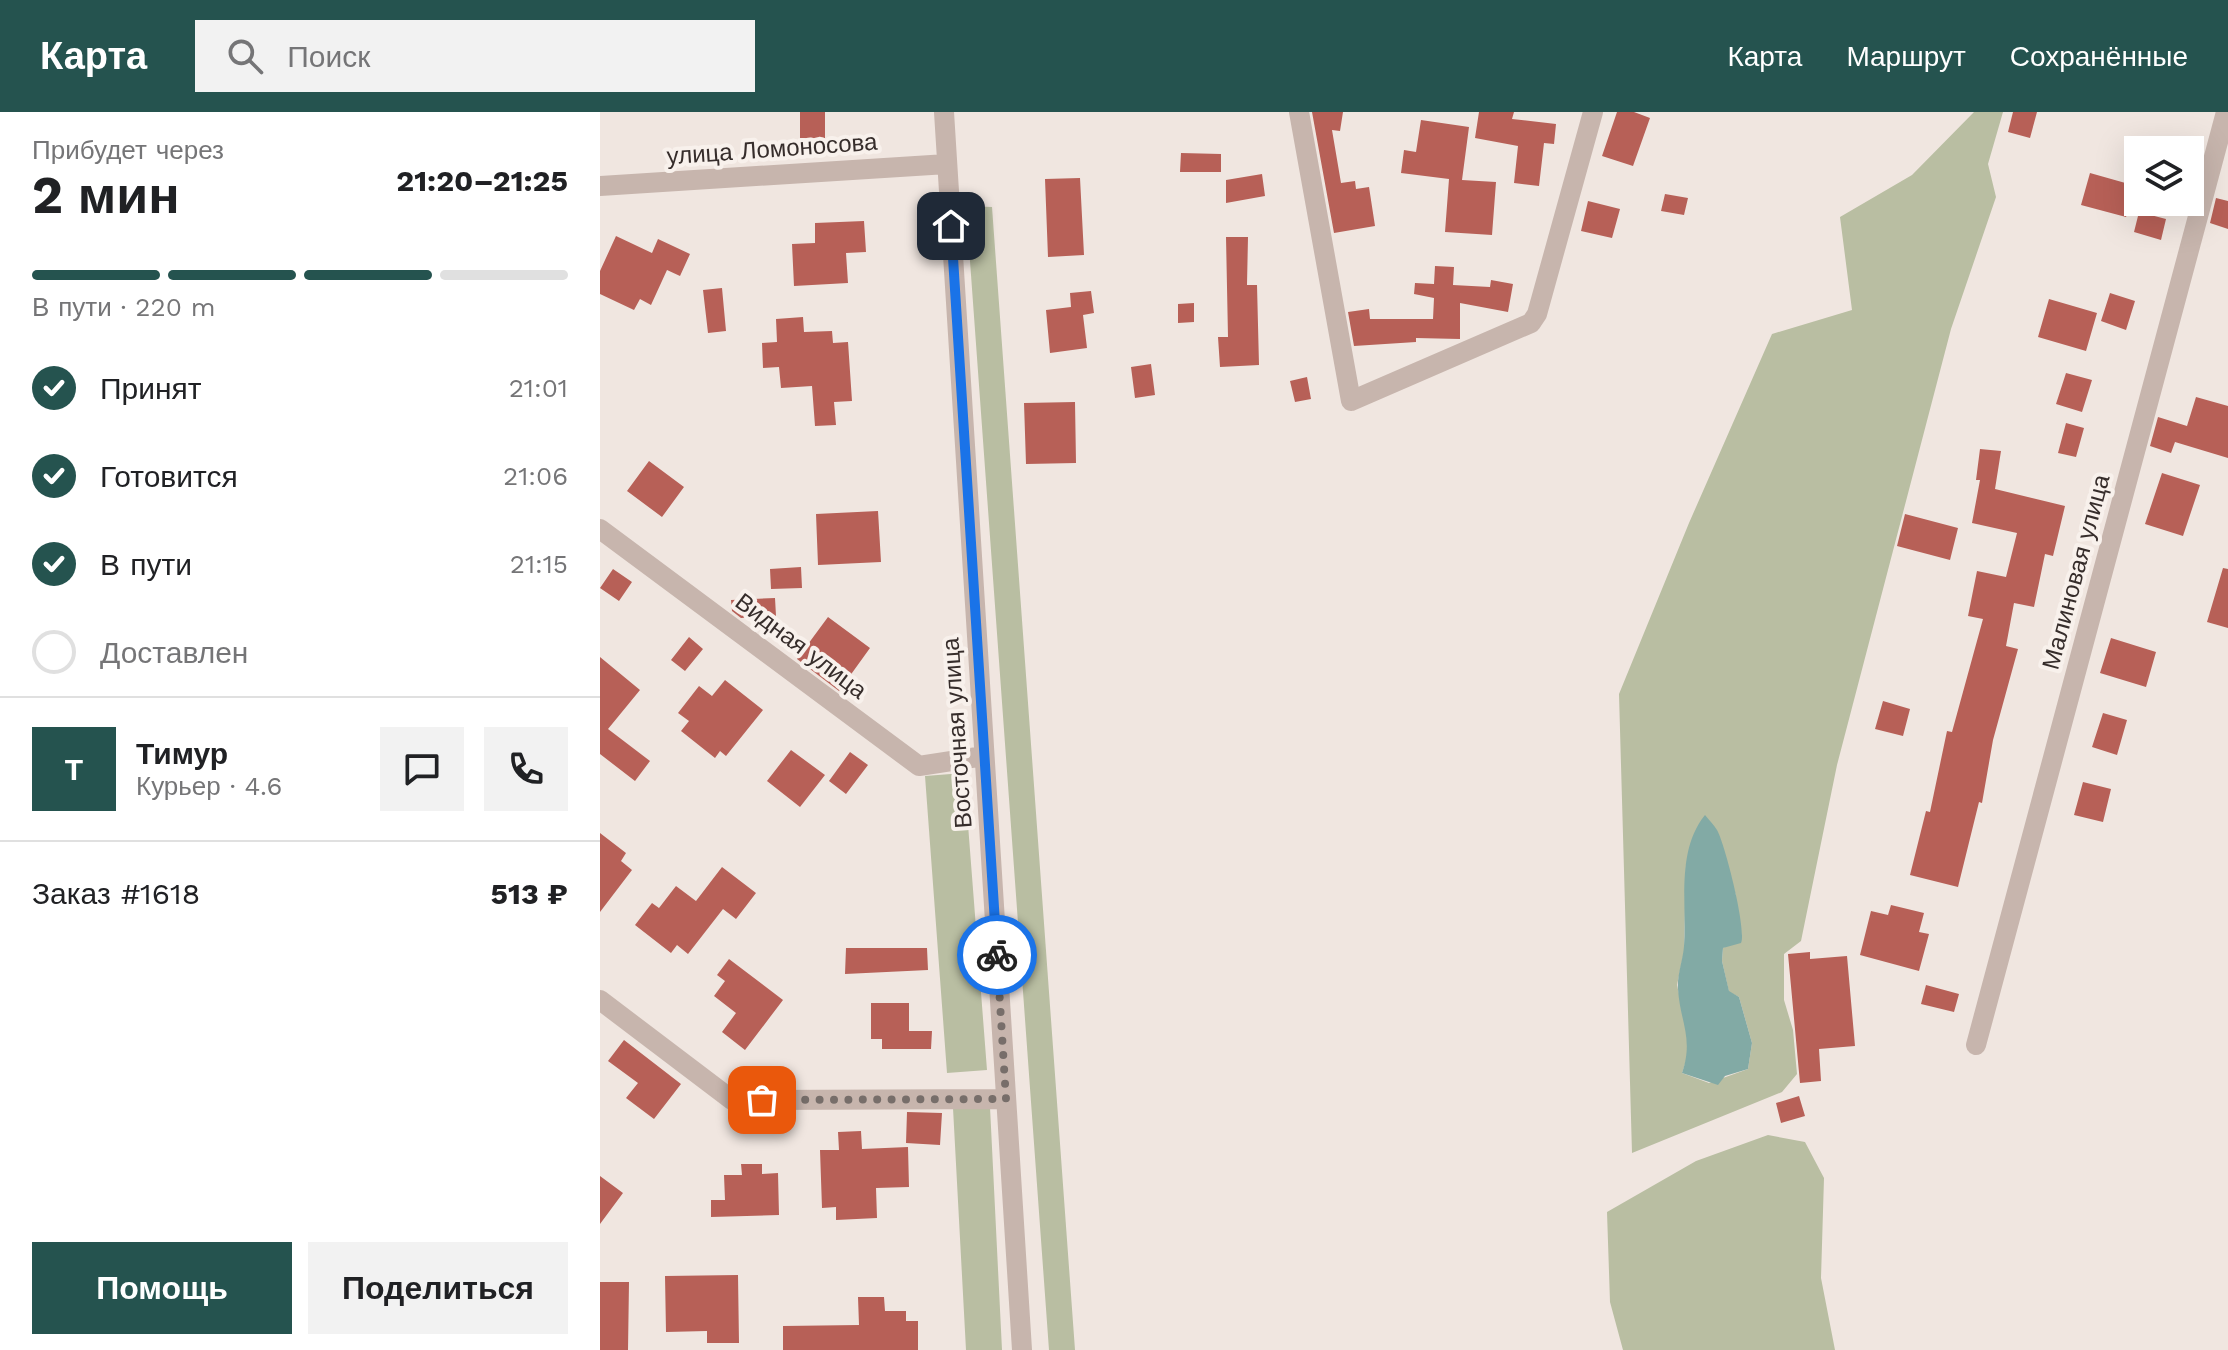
<!DOCTYPE html>
<html lang="ru">
<head>
<meta charset="utf-8">
<style>
	:root { --surface:#fff; --page:#f2f2f2; --text:#202124; --muted:#757577; --line:#e0e0e0; --accent:#25534f }
	body { margin:0; font-family:"Work Sans",sans-serif; background:var(--page); color:var(--text); height:100vh; display:flex; flex-direction:column; font-size:30px; white-space:nowrap }
	* { box-sizing:border-box; margin:0 }
	p { font-size:26px; color:var(--muted) }
	.icon { flex:none; width:44px; height:44px; fill:none; stroke:currentColor; stroke-width:2; stroke-linecap:round; stroke-linejoin:round }
	.map { position:relative; flex:1; overflow:hidden }
	.panel { display:flex; flex-direction:column; background:var(--surface); width:600px }
	.panel>* { flex:none }
	.tools { position:absolute; left:1524px; top:24px; display:grid; gap:16px }
	.tools a { display:grid; place-items:center; width:80px; height:80px; border-radius:0px; background:var(--surface); box-shadow:0 8px 32px #0002; font-size:40px }
	.pin { position:absolute; display:grid; place-items:center; width:68px; height:68px; color:#fff; margin:-34px; border-radius:16px; box-shadow:0 4px 12px #0006 }
	.courier { position:absolute; display:grid; place-items:center; width:80px; height:80px; margin:-40px; border:6px solid #1a73e8; border-radius:50%; background:#fff; color:#222; box-shadow:0 2px 10px #0007 }
	.overview em { font-style:normal; font-weight:700 }
	.overview div { display:flex; flex-direction:column-reverse }
	.overview { display:flex; align-items:center; justify-content:space-between; height:136px; padding:0 32px }
	h1 { font-size:52px; font-weight:700; line-height:60px }
	.bar { display:grid; grid-template-columns:repeat(4,1fr); gap:12px 8px; align-content:center; height:96px; padding:0 32px }
	.bar i { height:10px; border-radius:6px; background:var(--line) }
	.bar .on { background:var(--accent) }
	.bar p { grid-column:span 4 }
	.line { display:flex; align-items:center; gap:20px; padding:0 32px; border-top:2px solid var(--line) }
	.line div { flex:1 }
	.round { display:grid; place-items:center; flex:none; width:84px; height:84px; border-radius:0px; background:var(--page) }
	ol { padding:0 32px; list-style:none }
	li { display:flex; align-items:center; gap:24px; height:88px }
	li p { margin-inline-start:auto }
	li .icon { padding:8px; border-radius:50%; background:var(--accent); color:#fff; stroke-width:4 }
	li:last-child { color:var(--muted) }
	li i { width:44px; height:44px; border:4px solid var(--line); border-radius:50% }
	.cta { display:flex; gap:16px; margin-top:auto; padding:16px 32px }
	.cta a { flex:1; height:92px; border-radius:0px; background:var(--accent); color:#fff; font-size:32px; font-weight:700; line-height:92px; text-align:center }
	.cta a+a { background:var(--page); color:var(--text) }
	header { display:flex; align-items:center; gap:48px; box-sizing:border-box; height:112px; padding:0 40px; background:var(--accent); color:#fff }
	header strong { font-size:38px }
	nav { display:flex; gap:44px; margin-inline-start:auto; font-size:28px }
	.search { width:560px; height:72px; background:var(--page); display:flex; align-items:center; gap:20px; box-sizing:border-box; padding:0 28px; border-radius:0px; color:var(--muted); font-size:30px }
	main { display:flex; flex:1; min-height:0 }
	.map>svg:first-child { display:block }
	.green { fill:#b9bea2; fill-rule:evenodd }
	.water { fill:#82aaa5 }
	.building { fill:#b76057 }
	.lines { fill:none; stroke-linecap:round; stroke-linejoin:round }
	.street { stroke:#c7b5ad; stroke-width:20 }
	.done { stroke:#776e6a; stroke-width:8; stroke-dasharray:0 14.4 }
	.route { stroke:#1a73e8; stroke-width:10 }
	.labels { text-anchor:middle; dominant-baseline:central; stroke-width:8; stroke-linejoin:round; paint-order:stroke }
	.street-label { font-size:24px; fill:#362d2b; stroke:#f8f1ec }
</style>
</head>
<body>
<header>
<strong>Карта</strong>
<div class="search"><svg class="icon" aria-label="search" viewBox="0 0 24 24"><circle cx="10" cy="10" r="6"/><path d="M15 15l6 6"/></svg>Поиск</div>
<nav><a>Карта</a><a>Маршрут</a><a>Сохранённые</a></nav>
</header>
<main>
<section class="panel">
<div class="overview"><div><h1>2 мин</h1><p>Прибудет через</p></div><em>21:20–21:25</em></div>
<div class="bar"><i class="on"></i><i class="on"></i><i class="on"></i><i></i><p>В пути · 220 m</p></div>
<ol>
<li><svg class="icon" aria-label="check" viewBox="0 0 24 24"><path d="M5 12l5 5 9-10"/></svg>Принят<p>21:01</p></li>
<li><svg class="icon" aria-label="check" viewBox="0 0 24 24"><path d="M5 12l5 5 9-10"/></svg>Готовится<p>21:06</p></li>
<li><svg class="icon" aria-label="check" viewBox="0 0 24 24"><path d="M5 12l5 5 9-10"/></svg>В пути<p>21:15</p></li>
<li><i></i>Доставлен</li>
</ol>
<div class="line" style="height:144px"><b class="round" style="background:var(--accent);color:#fff">Т</b><div><b>Тимур</b><p>Курьер · 4.6</p></div><a class="round"><svg class="icon" aria-label="chat" viewBox="0 0 24 24"><path d="M4 5h16v11H9l-5 4z"/></svg></a><a class="round"><svg class="icon" aria-label="phone" viewBox="0 0 24 24"><path d="M5 4h4l2 5-3 2q2 4 5 5l2-3 5 2v4C11 20 4 13 5 4z"/></svg></a></div>
<div class="line" style="height:104px"><div>Заказ #1618</div><b>513 ₽</b></div>
<div class="cta"><a>Помощь</a><a>Поделиться</a></div>
</section>
<div class="map">
<svg width="1628" height="1238" viewBox="0 0 1628 1238">
	<rect width="100%" height="100%" fill="#f0e6e0"/>
	<!-- green -->
	<path class="green" d="M 1374,0 L 1403,0 L 1388,52 L 1396,85 L 1351,217 L 1237,653 L 1201,829 L 1184,842 L 1184,888 L 1193,918 L 1197,962 L 1182,980 L 1032,1041 L 1019,582 L 1089,411 L 1172,222 L 1252,198 L 1240,105 L 1312,63 ZM 1125,748 L 1136,784 L 1133,831 L 1123,836 L 1122,849 L 1129,880 L 1139,885 L 1152,931 L 1148,957 L 1109,971 L 1082,961 L 1088,943 L 1087,916 L 1077,873 L 1084,840 L 1086,752 Z
		M 366,94 L 392,95 L 475,1238 L 449,1238 Z
		M 364,661 L 387,958 L 347,961 L 325,664 Z
		M 390,995 L 402,1238 L 366,1238 L 353,996 Z
		M 1168,1023 L 1205,1030 L 1224,1066 L 1221,1166 L 1235,1238 L 1023,1238 L 1010,1190 L 1007,1100 L 1096,1049 Z"/>
	<!-- water -->
	<path class="water" d="M 1105,703 C 1109,708 1114,713 1117,718 C 1125,732 1147,818 1141,831 L 1123,836 L 1122,849 L 1129,879 L 1139,885 L 1152,931 L 1148,957 L 1125,964 L 1118,973 L 1082,961 C 1094,926 1080,910 1078,877 C 1077,863 1083,848 1084,834 C 1087,791 1076,739 1105,703 Z"/>
	<!-- building -->
	<path class="building" d="M 200,0 L 225,0 L 225,26 L 200,26 Z
		M 712,0 L 743,0 L 740,19 L 732,18 L 741,71 L 755,69 L 756,77 L 769,75 L 775,114 L 734,121 Z
		M 879,0 L 914,0 L 912,7 L 956,12 L 954,32 L 944,31 L 939,74 L 914,71 L 918,34 L 875,26 Z
		M 1017,0 L 1034,0 L 1050,6 L 1033,54 L 1002,44 Z
		M 1413,0 L 1437,0 L 1430,26 L 1408,20 Z
		M 821,8 L 869,15 L 862,68 L 896,70 L 892,123 L 845,120 L 849,67 L 801,61 L 804,38 L 816,40 Z
		M 581,41 L 621,42 L 621,60 L 580,60 Z
		M 1490,61 L 1536,74 L 1526,105 L 1481,93 Z
		M 662,62 L 665,84 L 626,91 L 626,68 Z
		M 480,66 L 484,143 L 448,145 L 445,67 Z
		M 1065,82 L 1088,86 L 1084,103 L 1061,99 Z
		M 1616,86 L 1628,89 L 1628,117 L 1610,111 Z
		M 988,89 L 1020,97 L 1012,126 L 981,119 Z
		M 1539,100 L 1566,107 L 1561,128 L 1534,120 Z
		M 264,109 L 266,140 L 246,141 L 248,171 L 194,174 L 192,132 L 215,131 L 215,111 Z
		M 16,124 L 52,141 L 58,127 L 90,142 L 80,164 L 67,158 L 51,193 L 40,187 L 34,198 L 0,182 L 0,159 Z
		M 626,125 L 648,125 L 647,173 L 657,173 L 659,253 L 620,255 L 618,225 L 628,225 Z
		M 835,154 L 854,155 L 853,173 L 890,175 L 891,168 L 913,172 L 908,200 L 860,191 L 860,227 L 816,226 L 816,230 L 754,234 L 748,200 L 769,197 L 770,207 L 833,207 L 834,186 L 814,182 L 815,171 L 834,172 Z
		M 122,176 L 126,219 L 108,221 L 103,178 Z
		M 491,179 L 494,201 L 483,203 L 487,236 L 450,241 L 446,198 L 471,195 L 470,181 Z
		M 1510,181 L 1535,189 L 1526,218 L 1501,209 Z
		M 1449,187 L 1497,201 L 1486,239 L 1438,225 Z
		M 594,191 L 594,210 L 578,211 L 578,192 Z
		M 203,205 L 204,220 L 232,219 L 233,231 L 248,230 L 252,289 L 234,290 L 236,313 L 215,314 L 212,274 L 181,276 L 179,255 L 163,256 L 162,231 L 177,230 L 176,207 Z
		M 551,252 L 555,283 L 535,286 L 531,255 Z
		M 1466,261 L 1492,268 L 1482,300 L 1456,292 Z
		M 707,265 L 711,287 L 695,290 L 690,269 Z
		M 1596,285 L 1628,294 L 1628,346 L 1575,330 L 1571,341 L 1550,334 L 1558,305 L 1587,314 Z
		M 475,290 L 476,351 L 426,352 L 424,291 Z
		M 1466,311 L 1484,316 L 1476,345 L 1458,341 Z
		M 1380,337 L 1401,339 L 1395,377 L 1465,394 L 1453,444 L 1445,442 L 1434,495 L 1414,491 L 1406,534 L 1418,537 L 1393,628 L 1382,691 L 1379,690 L 1358,775 L 1310,763 L 1326,699 L 1330,700 L 1347,619 L 1352,620 L 1383,507 L 1368,504 L 1377,459 L 1406,465 L 1417,421 L 1372,411 L 1380,368 L 1376,368 Z
		M 49,349 L 84,375 L 62,405 L 27,379 Z
		M 1562,361 L 1600,373 L 1583,424 L 1545,412 Z
		M 278,399 L 281,450 L 218,453 L 216,402 Z
		M 1305,402 L 1358,416 L 1350,448 L 1297,434 Z
		M 201,455 L 202,476 L 171,477 L 170,457 Z
		M 1623,456 L 1628,457 L 1628,516 L 1607,510 Z
		M 13,457 L 32,470 L 19,489 L 0,476 Z
		M 175,486 L 176,504 L 141,506 L 132,499 L 131,488 Z
		M 228,505 L 270,536 L 239,579 L 197,547 Z
		M 89,525 L 103,537 L 85,559 L 71,548 Z
		M 1511,526 L 1556,540 L 1546,575 L 1500,561 Z
		M 0,545 L 40,578 L 8,617 L 50,649 L 35,669 L 0,642 Z
		M 125,568 L 163,598 L 126,644 L 120,639 L 115,646 L 81,619 L 89,609 L 78,601 L 99,574 L 112,584 Z
		M 1283,589 L 1310,597 L 1303,624 L 1275,617 Z
		M 1503,601 L 1527,608 L 1517,643 L 1492,635 Z
		M 191,638 L 225,663 L 200,695 L 167,669 Z
		M 250,640 L 268,653 L 246,682 L 229,669 Z
		M 1483,670 L 1511,677 L 1503,710 L 1474,703 Z
		M 0,721 L 26,741 L 21,749 L 32,758 L 0,800 Z
		M 122,755 L 156,781 L 136,807 L 123,797 L 88,842 L 77,833 L 71,841 L 35,813 L 52,791 L 59,796 L 76,774 L 96,789 Z
		M 1291,793 L 1324,801 L 1319,820 L 1329,822 L 1319,859 L 1260,843 L 1271,799 L 1288,803 Z
		M 246,836 L 327,836 L 328,858 L 245,862 Z
		M 1210,840 L 1210,847 L 1247,844 L 1255,934 L 1219,937 L 1221,969 L 1200,971 L 1188,842 Z
		M 129,847 L 183,888 L 145,938 L 122,920 L 136,901 L 114,884 L 125,869 L 117,863 Z
		M 1326,873 L 1359,882 L 1354,900 L 1321,892 Z
		M 271,891 L 309,891 L 309,919 L 332,919 L 331,937 L 282,937 L 282,927 L 271,927 Z
		M 24,928 L 81,972 L 54,1007 L 26,986 L 38,971 L 8,949 Z
		M 1199,984 L 1205,1004 L 1181,1011 L 1176,991 Z
		M 307,1000 L 342,1001 L 340,1033 L 306,1031 Z
		M 261,1019 L 262,1037 L 308,1035 L 309,1075 L 276,1076 L 277,1106 L 236,1108 L 236,1095 L 222,1096 L 220,1038 L 239,1038 L 238,1020 Z
		M 141,1052 L 162,1052 L 162,1062 L 178,1061 L 179,1103 L 111,1105 L 111,1088 L 125,1088 L 124,1063 L 142,1063 Z
		M 0,1064 L 23,1081 L 0,1112 Z
		M 138,1163 L 139,1231 L 107,1231 L 107,1219 L 66,1220 L 65,1164 Z
		M 0,1170 L 29,1170 L 28,1238 L 0,1238 Z
		M 258,1185 L 284,1185 L 285,1199 L 306,1199 L 306,1209 L 318,1209 L 318,1238 L 183,1238 L 183,1214 L 259,1213 Z"/>
	<g class="lines">
		<!-- street -->
		<path class="street" d="M 344,0 L 422,1238
			M 699,0 L 751,289 L 931,211 L 937,202 L 993,0
			M 0,74 L 347,52
			M 0,417 L 319,654 L 384,644
			M 0,888 L 132,988 L 406,987
			M 1376,933 L 1626,0"/>
	</g>
	<g class="lines">
		<!-- done -->
		<path class="done" d="M 162,988 L 406,987 L 397,843"/>
		<!-- route -->
		<path class="route" d="M 351,114 L 397,843"/>
	</g>
	<g class="labels">
		<!-- street labels -->
		<g class="street-label">
			<text transform="translate(172 37) rotate(-4)">улица Ломоносова</text>
			<text transform="translate(1476 460) rotate(-75)">Малиновая улица</text>
			<text transform="translate(201 534) rotate(37)">Видная улица</text>
			<text transform="translate(357 621) rotate(-94)">Восточная улица</text>
		</g>
	</g>
</svg>
<div class="tools">
<a><svg class="icon" aria-label="layers" viewBox="0 0 24 24"><path d="M12 4l9 5-9 5-9-5zM3 14l9 5 9-5"/></svg></a>
</div>
<div class="pin" style="left:162px;top:988px;background:#ea580c"><svg class="icon" aria-label="bag" viewBox="0 0 24 24"><path d="M5 8h14l-1 12H6zM9 8a3 3 0 0 1 6 0"/></svg></div>
<div class="pin" style="left:351px;top:114px;background:#1f2937"><svg class="icon" aria-label="home" viewBox="0 0 24 24"><path d="M3 11l9-7 9 7M6 9v11h12V9"/></svg></div>
<div class="courier" style="left:397px;top:843px"><svg class="icon" aria-label="bike" viewBox="0 0 24 24"><circle cx="6" cy="16" r="4"/><circle cx="18" cy="16" r="4"/><path d="M6 16l4-8h5l3 8M10 8l3 8H6M13 5h3"/></svg></div>
</div>
</main>
</body>
</html>
